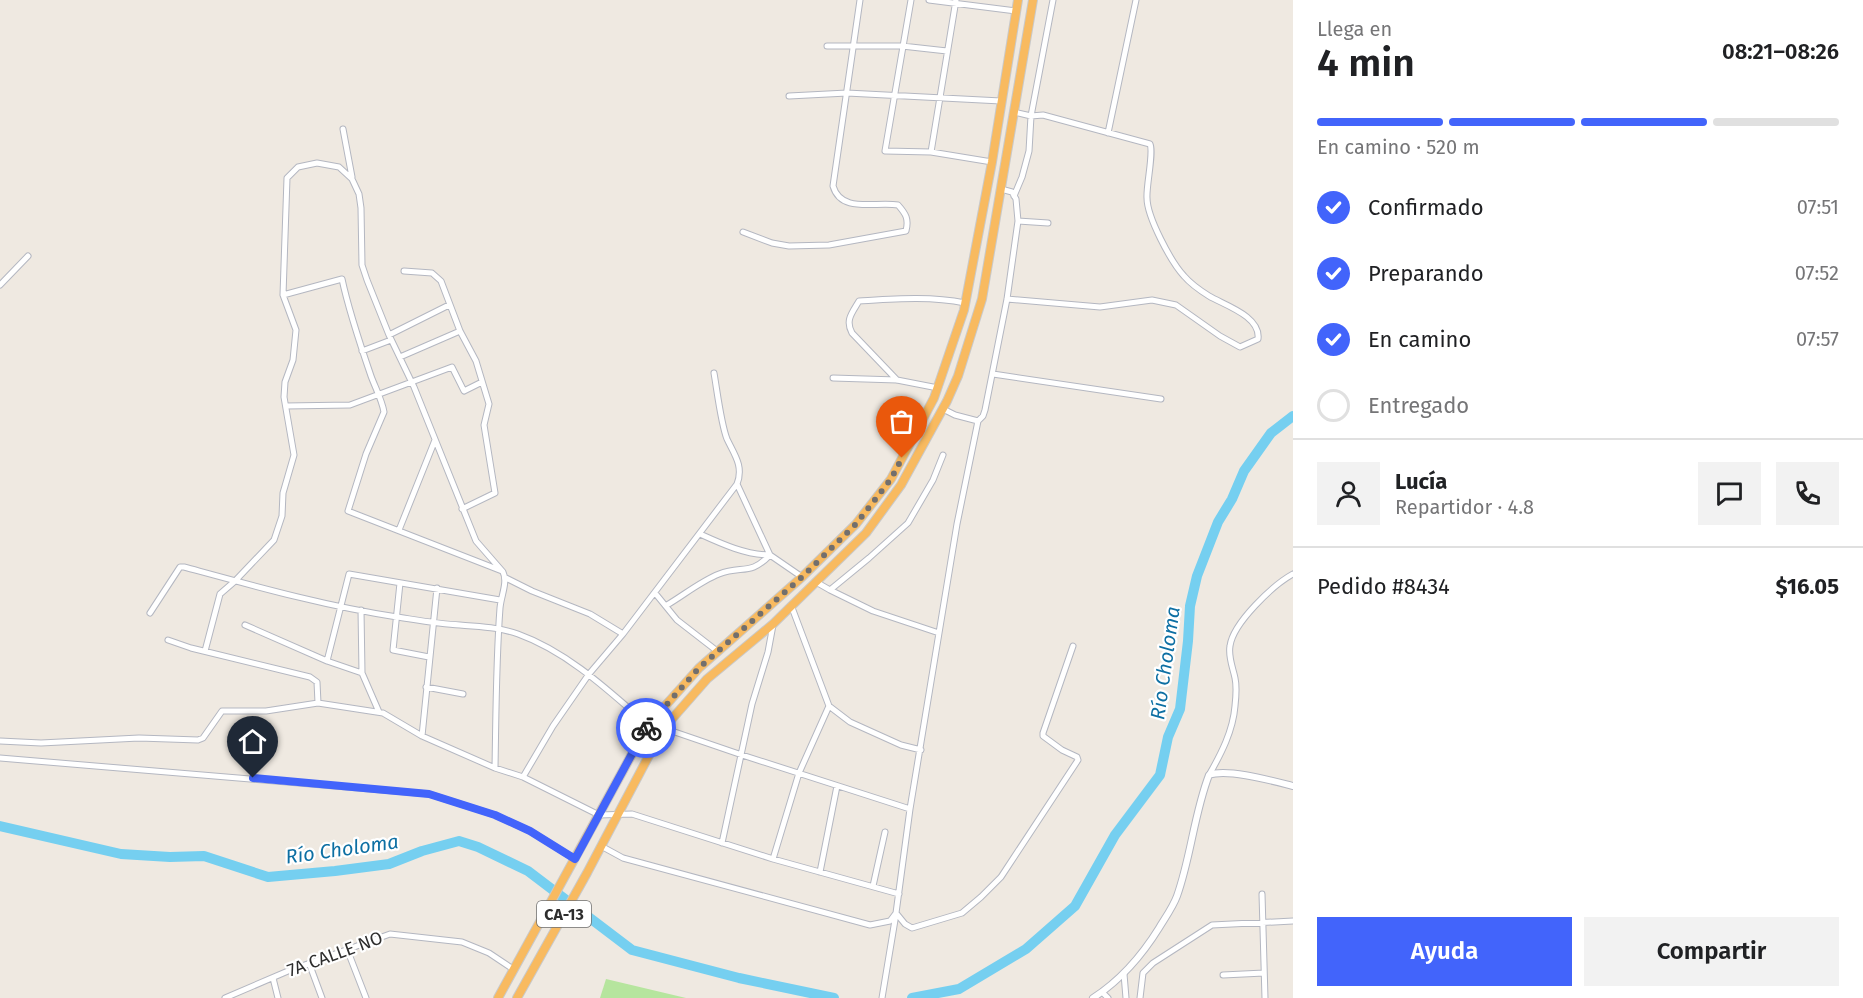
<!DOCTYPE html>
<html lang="es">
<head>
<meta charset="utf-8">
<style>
	:root { --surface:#fff; --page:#f2f2f2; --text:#202124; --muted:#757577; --line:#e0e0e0; --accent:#4264fb }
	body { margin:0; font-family:"Fira Sans",sans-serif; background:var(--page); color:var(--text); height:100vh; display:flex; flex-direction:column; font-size:22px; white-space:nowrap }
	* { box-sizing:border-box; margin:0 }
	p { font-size:20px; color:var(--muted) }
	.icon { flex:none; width:33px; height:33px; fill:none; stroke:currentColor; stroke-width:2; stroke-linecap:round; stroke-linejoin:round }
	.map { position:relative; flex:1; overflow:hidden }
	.drawer { display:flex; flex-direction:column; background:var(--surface); width:570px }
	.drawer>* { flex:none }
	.pin { position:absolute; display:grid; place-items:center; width:51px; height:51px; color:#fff; margin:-62px -26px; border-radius:50% 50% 50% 0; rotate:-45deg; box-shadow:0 0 6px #0007 }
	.pin .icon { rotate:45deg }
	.courier { position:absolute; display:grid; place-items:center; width:60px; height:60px; margin:-30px; border:4px solid #4264fb; border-radius:50%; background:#fff; color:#222; box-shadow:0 2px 8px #0007 }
	.headline em { font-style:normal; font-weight:600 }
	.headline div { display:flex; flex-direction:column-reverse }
	.headline { display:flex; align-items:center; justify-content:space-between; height:102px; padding:0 24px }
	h1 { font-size:39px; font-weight:600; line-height:45px }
	.bar { display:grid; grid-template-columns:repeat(4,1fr); gap:9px 6px; align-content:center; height:72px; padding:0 24px }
	.bar i { height:8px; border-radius:4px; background:var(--line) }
	.bar .active { background:var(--accent) }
	.bar p { grid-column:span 4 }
	.line { display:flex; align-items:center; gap:15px; padding:0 24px; border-top:2px solid var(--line) }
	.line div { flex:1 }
	.round { display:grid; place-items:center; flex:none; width:63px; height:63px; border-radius:0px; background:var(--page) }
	ol { padding:0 24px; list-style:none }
	li { display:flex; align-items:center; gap:18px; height:66px }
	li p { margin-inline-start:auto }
	li .icon { padding:6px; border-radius:50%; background:var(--accent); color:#fff; stroke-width:4 }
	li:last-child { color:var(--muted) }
	li i { width:33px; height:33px; border:3px solid var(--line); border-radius:50% }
	.action { display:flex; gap:12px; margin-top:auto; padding:12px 24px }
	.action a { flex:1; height:69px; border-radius:0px; background:var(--accent); color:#fff; font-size:24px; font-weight:600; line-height:69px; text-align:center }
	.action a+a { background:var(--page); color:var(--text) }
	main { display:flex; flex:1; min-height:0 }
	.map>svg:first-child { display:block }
	.park { fill:#b6e59e }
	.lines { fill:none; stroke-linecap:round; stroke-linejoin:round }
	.river { stroke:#75cff0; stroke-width:10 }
	.minor-casing { stroke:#b4b7c1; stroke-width:7 }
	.tertiary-casing { stroke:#b4b7c1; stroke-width:8 }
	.trunk-casing { stroke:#c9c9c9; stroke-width:10 }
	.minor { stroke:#fff; stroke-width:5 }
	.tertiary { stroke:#fff; stroke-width:6 }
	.trunk { stroke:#f8ba60; stroke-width:8 }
	.done { stroke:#726f6d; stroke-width:6; stroke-dasharray:0 10.8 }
	.route { stroke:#4264fb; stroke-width:8 }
	.labels { text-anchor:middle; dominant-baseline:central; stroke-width:4.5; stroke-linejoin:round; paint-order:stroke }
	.shield { fill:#fff; stroke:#6d6d6d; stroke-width:1.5 }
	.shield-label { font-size:16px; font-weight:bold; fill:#2e2e2e }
	.street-label { font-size:18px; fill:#2e2e2e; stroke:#fff }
	.water-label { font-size:20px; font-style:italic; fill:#0d6fa3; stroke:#fff }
</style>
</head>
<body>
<main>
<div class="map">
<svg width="1293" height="998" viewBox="0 0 1293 998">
	<rect width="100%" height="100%" fill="#efe9e1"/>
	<!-- park -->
	<path class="park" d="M 606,979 L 686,998 L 600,998 Z"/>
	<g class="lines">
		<!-- river -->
		<path class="river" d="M 0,826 L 121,854 L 170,857 L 204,856 L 268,877 L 335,871 L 389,864 L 422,851 L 459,841 L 478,847 L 528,871 L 632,950 L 739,978 L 834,998
			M 912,998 L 959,989 L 1026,949 L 1075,906 L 1115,835 L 1160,775 L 1168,737 L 1180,709 L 1188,641 L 1190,606 L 1197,576 L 1218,522 L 1232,499 L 1244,471 L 1271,433 L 1293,416"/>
		<!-- minor casing -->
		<g class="minor-casing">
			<path id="minor" d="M 911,0 L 885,151 L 931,152 L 992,162
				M 929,0 L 1016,11
				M 827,46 L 902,46 L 947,51
				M 789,96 L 847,93 L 1001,101
				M 343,129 L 352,177
				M 1108,133 L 1136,0
				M 931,152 L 956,0
				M 1014,196 L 1022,177 L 1029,151 L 1031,116 L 1053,0
				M 1018,221 L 1048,223
				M 743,232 L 772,243 L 789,246 L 829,245 L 906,231 C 909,219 906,214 898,205 C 876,201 841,214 833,186 L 860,0
				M 404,271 L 432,273 L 441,281 L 460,331 L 476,361 L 489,404 L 484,425 L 495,493 L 462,509
				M 0,285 L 28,256
				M 283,295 L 342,279 C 349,312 360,344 371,376 C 375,387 382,400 384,412 L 366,454 L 348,511 L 502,571
				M 1007,299 L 1100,307 L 1152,300 L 1176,305 L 1220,336 L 1240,347 L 1258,339 C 1261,316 1224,305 1209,296 C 1201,291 1190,283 1184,276 C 1171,262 1147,217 1147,198 C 1146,186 1154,152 1150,144 L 1043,115 L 1031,116 L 1014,112
				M 389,335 L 449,305
				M 362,351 L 391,340
				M 400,357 L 460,331
				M 993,374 L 1161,399
				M 833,378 L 897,380 L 938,388
				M 897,380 L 852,333 C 845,320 852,313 859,301 C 894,299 930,296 965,303
				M 286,406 L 350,405 L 452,367 L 464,391 L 482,382
				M 943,409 L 955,415 L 978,421 L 983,416 L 985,410 L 1007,299 L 1018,221 L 1016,199 L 1012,192 L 1001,189
				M 737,484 L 770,555 L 802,577
				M 399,530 L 435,440
				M 700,534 C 722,544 746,555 770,555
				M 506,578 L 532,591 L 590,614 L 623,634
				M 816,582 L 830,590 L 869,558 L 908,523 L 933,480 L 943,455
				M 400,583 L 393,650 L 429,657
				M 655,593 L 677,620 L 717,651
				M 667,605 C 684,595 701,581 719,574 C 742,565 750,576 770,555
				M 791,605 L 829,706 L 850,722 L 901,745 L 921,750
				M 361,610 L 362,673 L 379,712
				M 150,613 L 180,567 L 184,567 C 254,586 325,606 397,617 C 417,620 439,624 460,625 C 481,627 498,627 518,634 C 568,652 609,691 648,725
				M 245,625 L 327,661 L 362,673
				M 939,633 L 957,524 L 978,421
				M 168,640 L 191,648 L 310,677 L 317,682 L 318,703
				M 205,651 L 220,594 L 235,581 L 274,540 L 282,516 L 283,493 L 294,455 L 284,397 L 285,382 L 293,360 L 296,330 L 283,295 L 287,178 L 298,167 L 317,163 L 339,167 L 352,179 L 359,194 L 361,208 L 362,265 L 367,280 L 389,335 L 414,387 L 476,541 L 503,572 C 508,582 501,596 500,608 C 496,661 496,715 495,768
				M 327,661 L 349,574 L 500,600
				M 426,687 L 463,694
				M 666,729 L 742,755 L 910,809 L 939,633 L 873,611 L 830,590
				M 422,736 L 437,588
				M 0,741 L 41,743 L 139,738 L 198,740 L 203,738 L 222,711 L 266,711 L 318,703 L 383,713 L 422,736 L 495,768 L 523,777 L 599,815 L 632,814 L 773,859 L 899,894
				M 0,758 L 429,794 L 495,815 L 530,831 L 575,859
				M 1209,775 C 1221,754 1233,731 1235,706 C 1236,697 1237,687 1235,678 C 1233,668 1228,657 1230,646 C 1233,623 1273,585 1293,574
				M 523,777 L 553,726 L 589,674 L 623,634 L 737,484 C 744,466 734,454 727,439 C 721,424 717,390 714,373
				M 910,809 L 896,913 L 905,924 L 912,928 L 962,913 L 981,897 L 1001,877 L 1078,760 L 1077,757 L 1062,750 L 1043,736 L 1043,733 L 1073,646
				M 722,843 L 752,704 L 768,652 L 773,625
				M 601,846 L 623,858 L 870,925 L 890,921 L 896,913
				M 773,859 L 799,773 L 829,706
				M 820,872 L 837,786
				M 873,886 L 885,832
				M 1262,894 L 1265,998
				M 347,949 L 366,998
				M 309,963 L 322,998
				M 1124,974 L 1126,998
				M 1223,975 L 1264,973
				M 273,978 L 278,998
				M 1102,992 L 1108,998
				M 225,998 L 288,971 L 390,934 L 462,942 L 489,953 L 513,969
				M 882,998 L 896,914
				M 1140,998 L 1143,973 L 1153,963 L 1212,925 L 1293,921"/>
		</g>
		<!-- tertiary casing -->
		<g class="tertiary-casing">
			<path id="tertiary" d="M 1093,998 C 1121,980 1141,957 1159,928 C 1165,918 1173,907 1177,896 C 1191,857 1194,814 1209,775 C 1227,768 1273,781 1293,786"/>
		</g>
		<!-- trunk casing -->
		<g class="trunk-casing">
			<path id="trunk" d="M 498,998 L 648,725 L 699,668 L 802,577 L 856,524 L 891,479 L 934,398 L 964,310 L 992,162 L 1018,0
				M 517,998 L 587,873 L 654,746 L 671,720 L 707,679 L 773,624 L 866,533 L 901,485 L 947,401 L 958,376 L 982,299 L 1033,0"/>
		</g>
		<!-- minor -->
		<use href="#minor" class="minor"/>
		<!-- tertiary -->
		<use href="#tertiary" class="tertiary"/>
		<!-- trunk -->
		<use href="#trunk" class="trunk"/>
	</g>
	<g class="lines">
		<!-- done -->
		<path class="done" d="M 646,728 L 699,668 L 802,577 L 856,524 L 891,479 L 902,458"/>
		<!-- route -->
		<path class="route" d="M 253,778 L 429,794 L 495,815 L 530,831 L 575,859 L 646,728"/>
	</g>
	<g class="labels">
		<!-- shield labels -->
		<rect class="shield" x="537" y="901" width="54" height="26" rx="4.5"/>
		<g class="shield-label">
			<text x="564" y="914">CA-13</text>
		</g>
		<!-- street labels -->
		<g class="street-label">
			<text transform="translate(335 954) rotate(-20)">7A CALLE NO</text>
		</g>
		<!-- water labels -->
		<g class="water-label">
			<text transform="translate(1165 663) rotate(-82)">Río Choloma</text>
			<text transform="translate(342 849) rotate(-8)">Río Choloma</text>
		</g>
	</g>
</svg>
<div class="pin" style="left:902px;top:458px;background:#ea580c"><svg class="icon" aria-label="bag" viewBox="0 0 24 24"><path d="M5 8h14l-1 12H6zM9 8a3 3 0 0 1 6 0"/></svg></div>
<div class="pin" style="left:253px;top:778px;background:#1f2937"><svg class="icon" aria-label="home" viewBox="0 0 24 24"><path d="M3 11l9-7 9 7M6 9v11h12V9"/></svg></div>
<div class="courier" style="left:646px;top:728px"><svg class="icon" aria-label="bike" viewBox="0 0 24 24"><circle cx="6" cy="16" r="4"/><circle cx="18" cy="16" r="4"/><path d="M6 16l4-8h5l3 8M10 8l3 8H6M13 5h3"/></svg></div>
</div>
<section class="drawer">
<div class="headline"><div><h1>4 min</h1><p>Llega en</p></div><em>08:21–08:26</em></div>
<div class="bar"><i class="active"></i><i class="active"></i><i class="active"></i><i></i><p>En camino · 520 m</p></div>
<ol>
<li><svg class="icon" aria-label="check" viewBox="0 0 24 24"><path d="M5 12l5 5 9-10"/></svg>Confirmado<p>07:51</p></li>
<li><svg class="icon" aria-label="check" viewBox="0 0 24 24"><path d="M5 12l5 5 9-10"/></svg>Preparando<p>07:52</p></li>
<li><svg class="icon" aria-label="check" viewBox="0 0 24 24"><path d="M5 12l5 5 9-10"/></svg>En camino<p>07:57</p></li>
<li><i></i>Entregado</li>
</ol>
<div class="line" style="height:108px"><a class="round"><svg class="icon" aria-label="person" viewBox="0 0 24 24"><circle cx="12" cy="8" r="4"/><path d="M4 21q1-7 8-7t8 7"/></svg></a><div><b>Lucía</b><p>Repartidor · 4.8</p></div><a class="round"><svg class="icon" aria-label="chat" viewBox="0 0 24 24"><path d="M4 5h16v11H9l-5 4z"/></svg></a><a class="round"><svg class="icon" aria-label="phone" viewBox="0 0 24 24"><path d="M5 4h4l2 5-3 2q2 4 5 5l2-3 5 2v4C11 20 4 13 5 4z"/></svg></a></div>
<div class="line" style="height:78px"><div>Pedido #8434</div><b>$16.05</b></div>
<div class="action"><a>Ayuda</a><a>Compartir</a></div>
</section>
</main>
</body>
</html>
